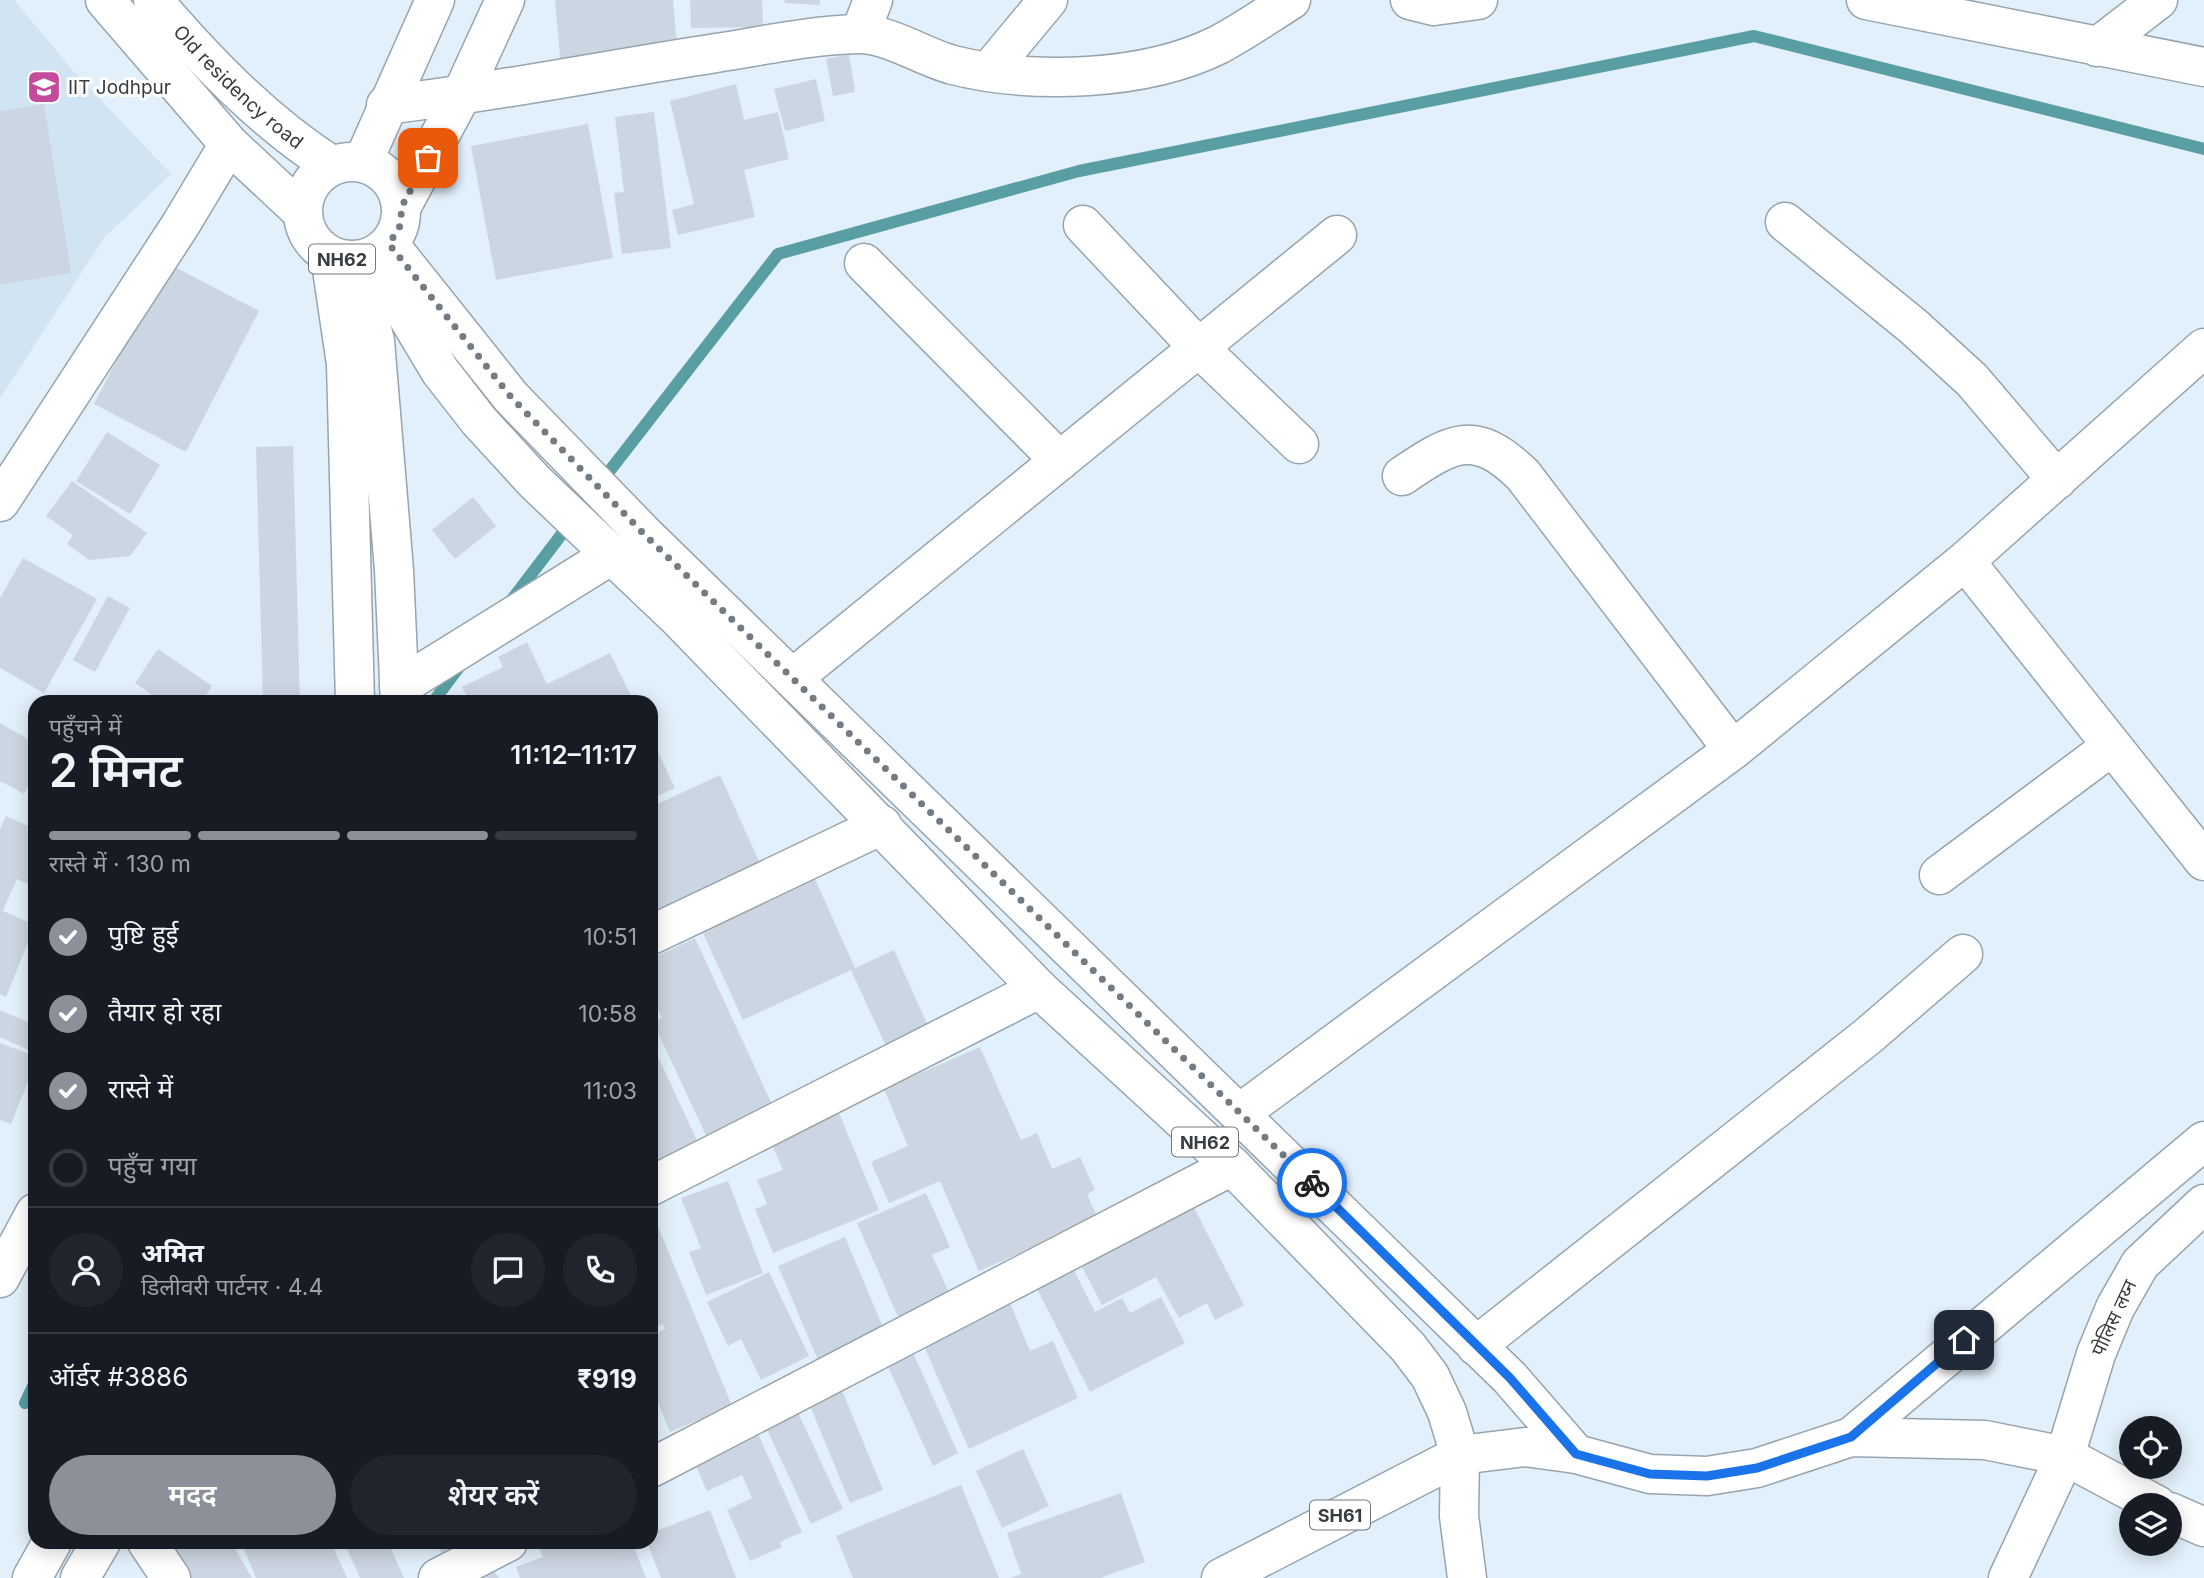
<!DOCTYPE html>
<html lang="hi">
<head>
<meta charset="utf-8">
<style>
	:root { --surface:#171b24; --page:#20242c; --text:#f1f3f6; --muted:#9ea1a6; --line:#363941; --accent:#8c9099 }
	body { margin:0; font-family:Inter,"Noto Sans Devanagari",sans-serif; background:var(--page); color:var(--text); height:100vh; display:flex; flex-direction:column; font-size:26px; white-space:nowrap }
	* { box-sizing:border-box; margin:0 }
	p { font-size:23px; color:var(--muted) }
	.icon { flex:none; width:38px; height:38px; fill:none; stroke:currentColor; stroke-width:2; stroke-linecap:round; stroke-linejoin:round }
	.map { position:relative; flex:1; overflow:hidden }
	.drawer { position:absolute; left:28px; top:695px; width:630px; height:854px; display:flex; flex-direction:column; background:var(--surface); border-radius:21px; box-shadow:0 4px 18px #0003 }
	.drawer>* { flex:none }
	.tools { position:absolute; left:2119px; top:1416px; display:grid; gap:14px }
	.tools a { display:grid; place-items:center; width:63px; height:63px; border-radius:50%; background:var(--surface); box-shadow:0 4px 18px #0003; font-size:35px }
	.pin { position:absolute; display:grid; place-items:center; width:60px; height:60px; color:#fff; margin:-30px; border-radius:14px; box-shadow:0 4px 10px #0006 }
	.courier { position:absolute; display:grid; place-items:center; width:70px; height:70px; margin:-35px; border:5px solid #1a73e8; border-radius:50%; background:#fff; color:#222; box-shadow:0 2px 9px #0007 }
	.summary em { font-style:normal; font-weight:600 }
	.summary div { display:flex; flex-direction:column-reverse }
	.summary { display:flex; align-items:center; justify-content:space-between; height:119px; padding:0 21px }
	h1 { font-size:46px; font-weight:600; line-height:52px }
	.bar { display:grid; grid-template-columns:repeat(4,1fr); gap:10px 7px; align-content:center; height:84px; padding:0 21px }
	.bar i { height:9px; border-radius:5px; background:var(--line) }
	.bar .active { background:var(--accent) }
	.bar p { grid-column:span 4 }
	.line { display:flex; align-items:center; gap:18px; padding:0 21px; border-top:2px solid var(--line) }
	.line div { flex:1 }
	.round { display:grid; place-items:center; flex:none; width:74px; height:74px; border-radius:37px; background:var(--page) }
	ol { padding:0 21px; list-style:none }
	li { display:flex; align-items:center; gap:21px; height:77px }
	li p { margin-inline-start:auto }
	li .icon { padding:7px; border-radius:50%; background:var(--accent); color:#fff; stroke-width:4 }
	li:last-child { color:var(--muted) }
	li i { width:38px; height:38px; border:4px solid var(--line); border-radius:50% }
	.primary-button { display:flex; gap:14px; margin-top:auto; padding:14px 21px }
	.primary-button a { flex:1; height:80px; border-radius:42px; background:var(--accent); color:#fff; font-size:28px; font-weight:600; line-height:80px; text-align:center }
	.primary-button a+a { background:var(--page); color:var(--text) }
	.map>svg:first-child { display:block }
	.built { fill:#d0e4f4 }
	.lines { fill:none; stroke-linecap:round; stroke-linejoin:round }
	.stream { stroke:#589ea2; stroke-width:12 }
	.building { fill:#ccd5e2 }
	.street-casing { stroke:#97a4ae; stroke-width:41 }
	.secondary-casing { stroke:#97a4ae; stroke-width:41 }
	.primary-casing { stroke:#97a4ae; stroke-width:41 }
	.highway-casing { stroke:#97a4ae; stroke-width:41 }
	.street { stroke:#fff; stroke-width:38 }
	.secondary { stroke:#fff; stroke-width:38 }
	.primary { stroke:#fff; stroke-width:38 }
	.highway { stroke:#fff; stroke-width:38 }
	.done { stroke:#737c82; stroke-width:7; stroke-dasharray:0 12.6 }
	.route { stroke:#1a73e8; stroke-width:9 }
	.labels { text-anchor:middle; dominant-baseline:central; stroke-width:6; stroke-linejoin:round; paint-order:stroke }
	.shield { fill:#fff; stroke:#73777a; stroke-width:2 }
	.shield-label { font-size:18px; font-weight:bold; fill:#373d41 }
	.street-label { font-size:19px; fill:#373d41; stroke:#fff }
	.poi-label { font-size:19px; fill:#373d41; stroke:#fff; text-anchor:start }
</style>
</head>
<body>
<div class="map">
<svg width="2204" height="1578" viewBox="0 0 2204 1578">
	<rect width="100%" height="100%" fill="#e2f0fb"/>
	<!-- built -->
	<path class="built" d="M 0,0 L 14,0 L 74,72 L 171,174 L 104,238 L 0,398 Z"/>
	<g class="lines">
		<!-- stream -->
		<path class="stream" d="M 601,482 L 778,254 L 1079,171 L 1754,36 L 2204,149
			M 510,602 L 571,522
			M 433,702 L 460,666
			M 25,1403 L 35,1382"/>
	</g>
	<!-- building -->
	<path class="building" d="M 555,0 L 673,0 L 678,58 L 561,68 Z
		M 690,0 L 762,0 L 763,27 L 691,28 Z
		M 785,0 L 820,0 L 820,5 L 784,3 Z
		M 849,54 L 855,92 L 833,96 L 826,59 Z
		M 816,79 L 825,121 L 785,131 L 774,89 Z
		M 736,84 L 744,120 L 778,112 L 789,159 L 744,170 L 755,217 L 678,235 L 672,210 L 694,204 L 670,101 Z
		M 44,104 L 71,273 L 0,285 L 0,111 Z
		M 654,112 L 671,248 L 622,254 L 614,193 L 624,192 L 615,117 Z
		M 588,124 L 613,258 L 496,280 L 471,146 Z
		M 167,263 L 259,311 L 186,452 L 94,404 Z
		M 107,432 L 160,465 L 130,514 L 76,481 Z
		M 293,446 L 300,702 L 263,702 L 256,447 Z
		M 72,481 L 147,533 L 130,556 L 89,560 L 67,544 L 73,535 L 46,516 Z
		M 473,497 L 496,526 L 455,559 L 432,530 Z
		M 23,558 L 97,599 L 44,693 L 0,668 L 0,598 Z
		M 108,596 L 130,608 L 95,672 L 73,660 Z
		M 527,642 L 547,684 L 610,653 L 634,702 L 470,702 L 462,687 L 503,667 L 498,657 Z
		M 158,649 L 212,686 L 202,702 L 162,702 L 135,683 Z
		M 0,723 L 35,743 L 35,774 L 24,794 L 0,781 Z
		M 651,737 L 675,788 L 651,799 Z
		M 720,775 L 763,870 L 651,921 L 651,807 Z
		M 6,816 L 35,829 L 35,887 L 17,879 L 3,911 L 35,925 L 6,997 L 0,994 L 0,829 Z
		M 815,879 L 855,968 L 894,950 L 929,1028 L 887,1048 L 851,970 L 743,1020 L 702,931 Z
		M 695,938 L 776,1113 L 710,1144 L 653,1022 L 662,1018 L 651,993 L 651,959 Z
		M 0,1010 L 35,1025 L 35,1053 L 0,1037 Z
		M 651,1042 L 702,1151 L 651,1175 Z
		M 0,1043 L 35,1056 L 35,1064 L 11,1124 L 0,1120 Z
		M 980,1047 L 1021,1140 L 1037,1133 L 1052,1169 L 1080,1157 L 1095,1190 L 1087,1194 L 1098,1219 L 979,1271 L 940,1181 L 889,1203 L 871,1162 L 908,1146 L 884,1089 Z
		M 839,1113 L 879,1210 L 773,1253 L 755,1209 L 767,1204 L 757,1180 L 783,1170 L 771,1142 Z
		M 728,1181 L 763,1273 L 706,1295 L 689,1252 L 701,1248 L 681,1198 Z
		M 926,1193 L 950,1247 L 932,1255 L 950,1295 L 898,1317 L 857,1223 Z
		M 1191,1202 L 1244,1305 L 1215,1320 L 1207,1303 L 1179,1318 L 1156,1277 L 1102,1305 L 1079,1261 Z
		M 655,1219 L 732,1406 L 670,1432 L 651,1386 L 651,1335 L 665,1329 L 663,1324 L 651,1329 L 651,1221 Z
		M 845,1237 L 885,1332 L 818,1360 L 778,1266 Z
		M 1071,1264 L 1095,1312 L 1122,1298 L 1130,1313 L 1161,1297 L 1185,1343 L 1090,1392 L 1034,1283 Z
		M 769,1272 L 809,1356 L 761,1380 L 741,1339 L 728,1346 L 707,1302 Z
		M 1008,1298 L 1030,1351 L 1053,1341 L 1078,1398 L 969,1449 L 920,1337 Z
		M 909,1344 L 958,1453 L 933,1466 L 883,1355 Z
		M 839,1383 L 883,1490 L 850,1503 L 806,1396 Z
		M 794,1404 L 843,1509 L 811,1524 L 762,1419 Z
		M 651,1426 L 661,1449 L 651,1453 Z
		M 755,1427 L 802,1532 L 780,1542 L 782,1547 L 750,1561 L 727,1510 L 752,1498 L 742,1475 L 707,1491 L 691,1455 Z
		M 1023,1449 L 1049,1506 L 1002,1528 L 976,1471 Z
		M 961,1485 L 999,1578 L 853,1578 L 836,1536 Z
		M 1121,1493 L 1145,1562 L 1100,1578 L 1010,1578 L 1021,1574 L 1007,1533 Z
		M 710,1510 L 736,1578 L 661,1578 L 647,1542 L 651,1542 L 651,1533 Z
		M 169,1542 L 231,1542 L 252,1578 L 189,1578 Z
		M 241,1542 L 331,1542 L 347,1578 L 256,1578 Z
		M 344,1542 L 388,1542 L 404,1578 L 360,1578 Z
		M 436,1542 L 477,1542 L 443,1557 Z
		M 537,1542 L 632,1542 L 646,1578 L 520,1578 L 516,1567 L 543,1557 Z
		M 494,1571 L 499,1578 L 483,1578 Z"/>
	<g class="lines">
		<!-- street casing -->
		<g class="street-casing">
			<path id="street" d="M 1410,0 L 1434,6 L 1478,0
				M 1866,0 L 2204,67
				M 860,34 L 873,0
				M 2097,47 L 2158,0
				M 989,71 L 1048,0
				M 386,105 C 496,92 606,70 716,53 C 762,46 811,35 858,34 C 891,34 922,57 953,65 C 1033,85 1145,81 1218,45 C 1243,32 1267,15 1291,0
				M 1785,222 L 1914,327 L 1972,380 L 2057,480
				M 1083,225 L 1198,347 L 1299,444
				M 864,263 L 1060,461
				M 1402,476 C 1452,442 1475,428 1523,475 L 1733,750
				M 1965,561 L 2204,861
				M 794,677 L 1337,235
				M 399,687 L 613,554
				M 1939,875 L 2112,746
				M 651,935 L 882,825
				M 1240,1113 L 1733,750 L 1965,561 L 2204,348
				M 651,1186 L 1039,989
				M 0,1278 L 35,1213
				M 1476,1346 L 1868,1036 L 1963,954
				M 651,1468 L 1232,1166
				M 147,1542 L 171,1578
				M 438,1578 L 508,1542"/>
		</g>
		<!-- secondary casing -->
		<g class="secondary-casing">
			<path id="secondary" d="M 363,162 L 435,0
				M 402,206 L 461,96 L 505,0
				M 330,256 L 346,364 L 355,702
				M 355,262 L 375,341 L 394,570 L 400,702
				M 0,502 L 181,224 L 229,144
				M 1851,1437 L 2204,1141
				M 32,1578 L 52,1542
				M 80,1578 L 101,1542
				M 2008,1578 L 2065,1456 L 2096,1354 L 2115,1308 L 2140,1264 L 2204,1204"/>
		</g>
		<!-- primary casing -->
		<g class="primary-casing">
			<path id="primary" d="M 1221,1578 L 1460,1455"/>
		</g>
		<!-- highway casing -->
		<g class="highway-casing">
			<g id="highway">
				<path d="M 105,0 L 229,144 L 302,212"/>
				<path id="s1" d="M 153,0 C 206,62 263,121 331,165"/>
				<circle cx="352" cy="211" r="49"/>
				<path d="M 389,244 L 511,397 L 644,534 L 1510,1378 L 1576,1454"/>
				<path d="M 372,257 L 440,371 L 479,421 L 535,482 L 678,618 L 1039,989 L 1232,1166 L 1408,1347 L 1430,1376 L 1447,1412 L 1460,1455 L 1459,1516 L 1467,1578"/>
				<path d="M 1460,1455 L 1525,1447 L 1576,1454 L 1650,1474 L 1707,1476 L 1757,1468 L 1851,1437 L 1985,1440 L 2065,1456 L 2157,1505"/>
				<path d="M 2170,1512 L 2204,1527"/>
			</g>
		</g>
		<!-- street -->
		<use href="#street" class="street"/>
		<!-- secondary -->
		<use href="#secondary" class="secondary"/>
		<!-- primary -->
		<use href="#primary" class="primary"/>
		<!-- highway -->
		<use href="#highway" class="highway"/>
	</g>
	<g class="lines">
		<!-- done -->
		<path class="done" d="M 428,158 L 402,206 L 400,226 L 389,244 L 511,397 L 644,534 L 1312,1183"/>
		<!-- route -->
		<path class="route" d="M 1312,1183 L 1510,1378 L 1576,1454 L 1650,1474 L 1707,1476 L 1757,1468 L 1851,1437 L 1964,1340"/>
	</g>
	<!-- icons -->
	<defs>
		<g id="university-square" transform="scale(1.75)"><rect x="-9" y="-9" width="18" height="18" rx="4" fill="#c44a9b" stroke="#fff"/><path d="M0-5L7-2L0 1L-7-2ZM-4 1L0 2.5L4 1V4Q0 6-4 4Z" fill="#fff"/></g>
	</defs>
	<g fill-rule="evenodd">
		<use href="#university-square" x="44" y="87"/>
	</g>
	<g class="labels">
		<!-- shield labels -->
		<g class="shield">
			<rect x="309" y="244.5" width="66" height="29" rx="5"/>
			<rect x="1172" y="1127.5" width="66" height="29" rx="5"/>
			<rect x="1310" y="1500.5" width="60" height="29" rx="5"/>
		</g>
		<g class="shield-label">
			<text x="342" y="259">NH62</text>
			<text x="1205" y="1142">NH62</text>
			<text x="1340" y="1515">SH61</text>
		</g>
		<!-- street labels -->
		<g class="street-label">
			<text stroke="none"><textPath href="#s1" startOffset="122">Old residency road</textPath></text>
			<text transform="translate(2114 1318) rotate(-65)">पोलिस लय्न</text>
		</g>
		<!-- poi labels -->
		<g class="poi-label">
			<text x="68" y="87">IIT Jodhpur</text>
		</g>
	</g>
</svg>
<div class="tools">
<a><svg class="icon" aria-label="locate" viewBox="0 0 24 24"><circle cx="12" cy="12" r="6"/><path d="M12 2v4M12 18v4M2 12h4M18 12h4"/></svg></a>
<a><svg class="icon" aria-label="layers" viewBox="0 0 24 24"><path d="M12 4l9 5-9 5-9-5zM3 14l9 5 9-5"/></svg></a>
</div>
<div class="pin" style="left:428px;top:158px;background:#ea580c"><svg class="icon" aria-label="bag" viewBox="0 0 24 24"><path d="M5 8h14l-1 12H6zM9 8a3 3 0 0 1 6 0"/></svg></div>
<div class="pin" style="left:1964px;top:1340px;background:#1f2937"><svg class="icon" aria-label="home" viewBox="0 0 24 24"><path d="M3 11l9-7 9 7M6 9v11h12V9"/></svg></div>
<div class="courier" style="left:1312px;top:1183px"><svg class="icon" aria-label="bike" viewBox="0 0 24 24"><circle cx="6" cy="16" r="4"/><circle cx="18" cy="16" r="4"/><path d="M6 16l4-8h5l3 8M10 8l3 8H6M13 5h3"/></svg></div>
<section class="drawer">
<div class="summary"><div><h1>2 मिनट</h1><p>पहुँचने में</p></div><em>11:12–11:17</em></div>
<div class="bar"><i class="active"></i><i class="active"></i><i class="active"></i><i></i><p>रास्ते में · 130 m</p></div>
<ol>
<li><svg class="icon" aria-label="check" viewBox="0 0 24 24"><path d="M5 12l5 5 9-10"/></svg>पुष्टि हुई<p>10:51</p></li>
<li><svg class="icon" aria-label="check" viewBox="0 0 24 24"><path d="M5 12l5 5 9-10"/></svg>तैयार हो रहा<p>10:58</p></li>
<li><svg class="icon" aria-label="check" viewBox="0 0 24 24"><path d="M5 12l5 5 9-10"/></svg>रास्ते में<p>11:03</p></li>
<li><i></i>पहुँच गया</li>
</ol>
<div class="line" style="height:126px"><a class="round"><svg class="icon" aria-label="person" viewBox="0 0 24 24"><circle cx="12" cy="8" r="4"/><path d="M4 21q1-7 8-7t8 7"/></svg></a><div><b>अमित</b><p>डिलीवरी पार्टनर · 4.4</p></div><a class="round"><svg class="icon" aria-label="chat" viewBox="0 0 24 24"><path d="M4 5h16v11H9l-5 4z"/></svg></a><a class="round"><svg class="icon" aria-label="phone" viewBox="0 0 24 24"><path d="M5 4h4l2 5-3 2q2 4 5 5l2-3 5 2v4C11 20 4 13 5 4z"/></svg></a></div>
<div class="line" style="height:91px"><div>ऑर्डर #3886</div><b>₹919</b></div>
<div class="primary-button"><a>मदद</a><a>शेयर करें</a></div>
</section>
</div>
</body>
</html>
